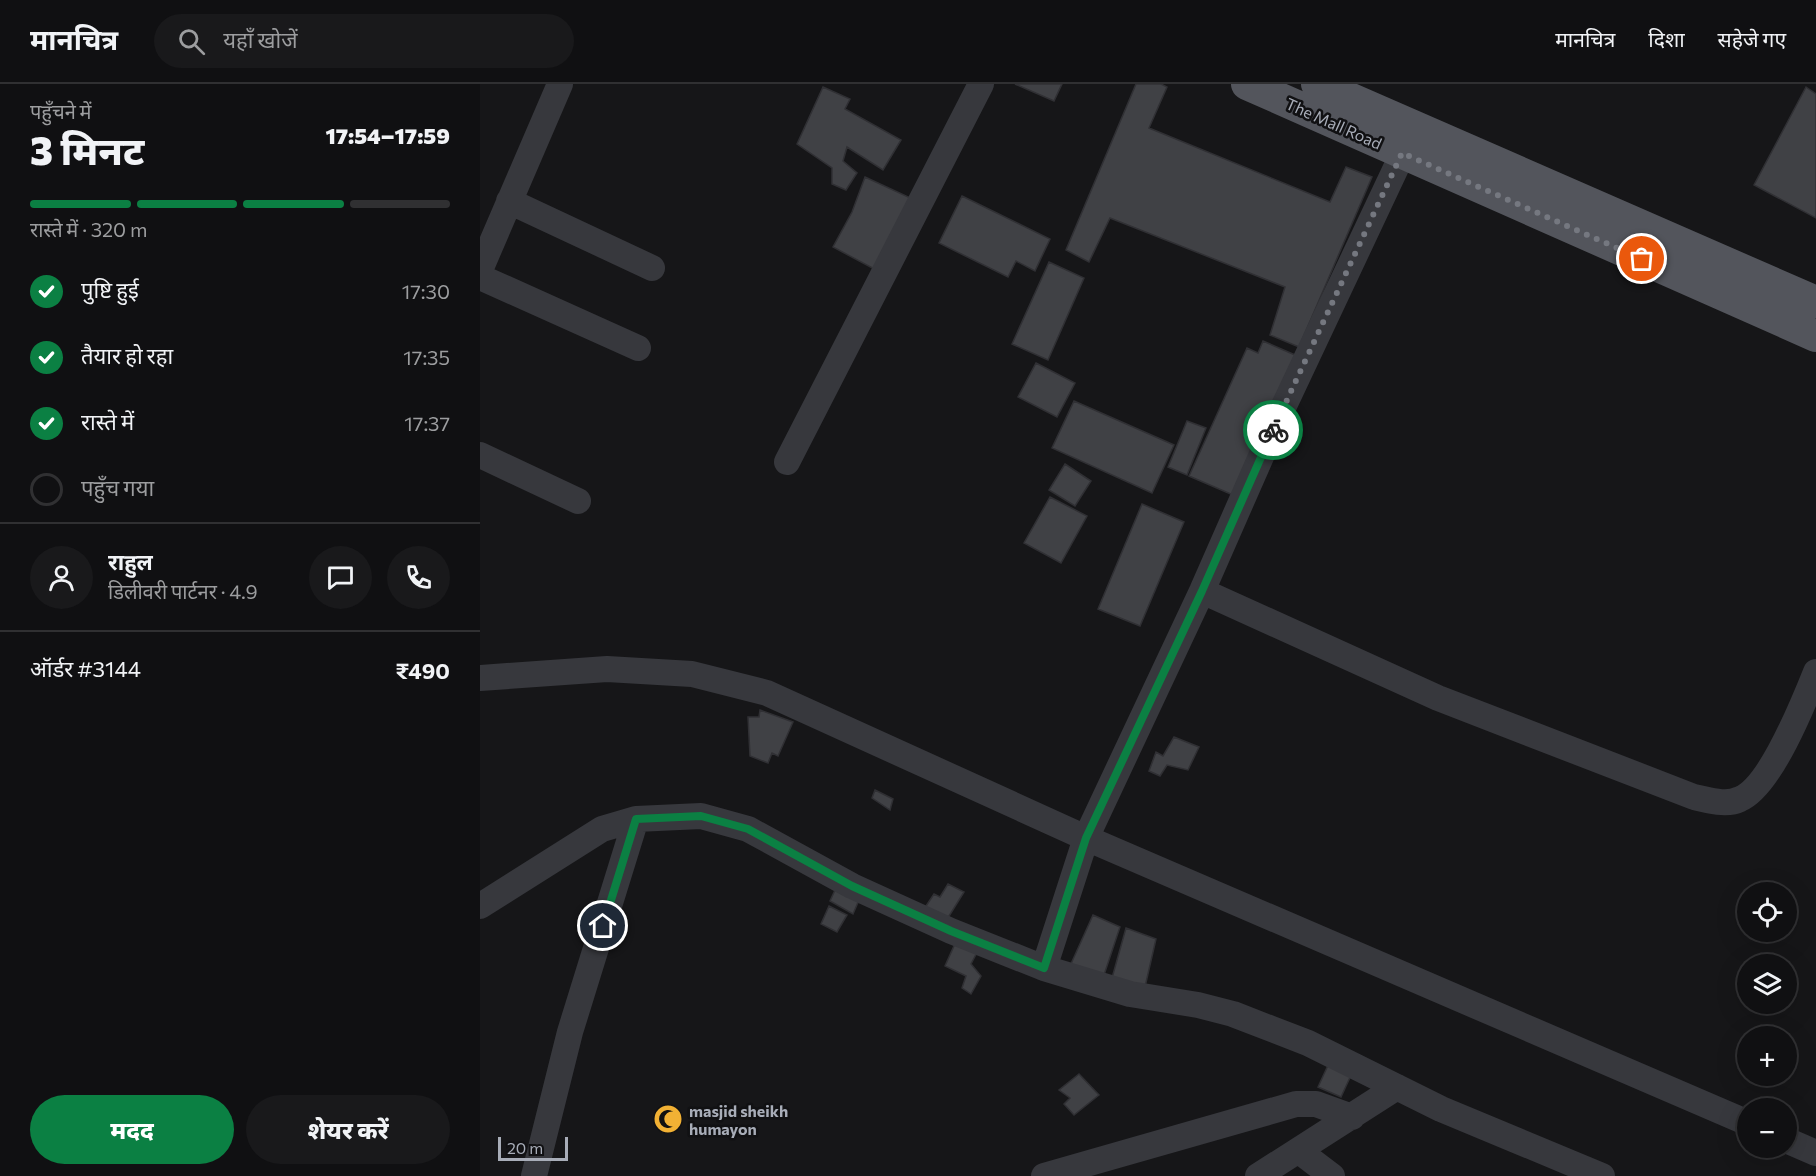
<!DOCTYPE html>
<html lang="hi">
<head>
<meta charset="utf-8">
<style>
	:root { --surface:#101012; --page:#19191b; --text:#f1f3f6; --muted:#9c9d9f; --line:#303032; --accent:#0b8043 }
	body { margin:0; font-family:Commissioner,"Noto Sans Devanagari",sans-serif; background:var(--page); color:var(--text); height:100vh; display:flex; flex-direction:column; font-size:22px; white-space:nowrap }
	* { box-sizing:border-box; margin:0 }
	p { font-size:20px; color:var(--muted) }
	.icon { flex:none; width:33px; height:33px; fill:none; stroke:currentColor; stroke-width:2; stroke-linecap:round; stroke-linejoin:round }
	.map { position:relative; flex:1; overflow:hidden }
	.drawer { display:flex; flex-direction:column; background:var(--surface); width:480px }
	.drawer>* { flex:none }
	.controls { position:absolute; left:1257px; top:798px; display:grid; gap:12px }
	.controls a { display:grid; place-items:center; width:60px; height:60px; border-radius:50%; background:var(--surface); box-shadow:0 6px 24px #0002,0 0 0 2px var(--line); font-size:30px }
	.scale { position:absolute; left:18px; bottom:15px; width:70px; box-sizing:border-box; padding-left:6px; border:3px solid #a8adb8; border-top:0; font-size:16px; line-height:21px; white-space:nowrap; color:#a8adb8; -webkit-text-stroke:4px #111113; paint-order:stroke }
	.pin { position:absolute; display:grid; place-items:center; width:51px; height:51px; color:#fff; margin:-26px; border:3px solid #fff; border-radius:50%; box-shadow:0 2px 6px #0007 }
	.courier { position:absolute; display:grid; place-items:center; width:60px; height:60px; margin:-30px; border:4px solid #0b8043; border-radius:50%; background:#fff; color:#222; box-shadow:0 2px 8px #0007 }
	.summary em { font-style:normal; font-weight:800 }
	.summary div { display:flex; flex-direction:column-reverse }
	.summary { display:flex; align-items:center; justify-content:space-between; height:102px; padding:0 30px }
	h1 { font-size:39px; font-weight:800; line-height:45px }
	.bar { display:grid; grid-template-columns:repeat(4,1fr); gap:9px 6px; align-content:center; height:72px; padding:0 30px }
	.bar i { height:8px; border-radius:4px; background:var(--line) }
	.bar .on { background:var(--accent) }
	.bar p { grid-column:span 4 }
	.line { display:flex; align-items:center; gap:15px; padding:0 30px; border-top:2px solid var(--line) }
	.line div { flex:1 }
	.round { display:grid; place-items:center; flex:none; width:63px; height:63px; border-radius:32px; background:var(--page) }
	ol { padding:0 30px; list-style:none }
	li { display:flex; align-items:center; gap:18px; height:66px }
	li p { margin-inline-start:auto }
	li .icon { padding:6px; border-radius:50%; background:var(--accent); color:#fff; stroke-width:4 }
	li:last-child { color:var(--muted) }
	li i { width:33px; height:33px; border:3px solid var(--line); border-radius:50% }
	.action { display:flex; gap:12px; margin-top:auto; padding:12px 30px }
	.action a { flex:1; height:69px; border-radius:36px; background:var(--accent); color:#fff; font-size:24px; font-weight:800; line-height:69px; text-align:center }
	.action a+a { background:var(--page); color:var(--text) }
	header { display:flex; align-items:center; gap:36px; box-sizing:border-box; height:84px; padding:0 30px; background:var(--surface); border-bottom:2px solid var(--line) }
	header strong { font-size:28px }
	nav { display:flex; gap:33px; margin-inline-start:auto; font-size:21px }
	.search { width:420px; height:54px; background:var(--page); display:flex; align-items:center; gap:15px; box-sizing:border-box; padding:0 21px; border-radius:33px; color:var(--muted); font-size:22px }
	main { display:flex; flex:1; min-height:0 }
	.map>svg:first-child { display:block }
	.building { fill:#404145; stroke:#303034; stroke-width:1.5 }
	.lines { fill:none; stroke-linecap:round; stroke-linejoin:round }
	.minor { stroke:#37383d; stroke-width:26 }
	.major { stroke:#53555c; stroke-width:32 }
	.done { stroke:#757880; stroke-width:6; stroke-dasharray:0 10.8 }
	.route { stroke:#0b8043; stroke-width:8 }
	.labels { text-anchor:middle; dominant-baseline:central; stroke-width:5; stroke-linejoin:round; paint-order:stroke }
	.street-label { font-size:16px; fill:#a8adb8; stroke:#111113 }
	.poi-label { font-size:16px; font-weight:bold; fill:#a8adb8; stroke:#111113; text-anchor:start }
</style>
</head>
<body>
<header>
<strong>मानचित्र</strong>
<div class="search"><svg class="icon" aria-label="search" viewBox="0 0 24 24"><circle cx="10" cy="10" r="6"/><path d="M15 15l6 6"/></svg>यहाँ खोजें</div>
<nav><a>मानचित्र</a><a>दिशा</a><a>सहेजे गए</a></nav>
</header>
<main>
<section class="drawer">
<div class="summary"><div><h1>3 मिनट</h1><p>पहुँचने में</p></div><em>17:54–17:59</em></div>
<div class="bar"><i class="on"></i><i class="on"></i><i class="on"></i><i></i><p>रास्ते में · 320 m</p></div>
<ol>
<li><svg class="icon" aria-label="check" viewBox="0 0 24 24"><path d="M5 12l5 5 9-10"/></svg>पुष्टि हुई<p>17:30</p></li>
<li><svg class="icon" aria-label="check" viewBox="0 0 24 24"><path d="M5 12l5 5 9-10"/></svg>तैयार हो रहा<p>17:35</p></li>
<li><svg class="icon" aria-label="check" viewBox="0 0 24 24"><path d="M5 12l5 5 9-10"/></svg>रास्ते में<p>17:37</p></li>
<li><i></i>पहुँच गया</li>
</ol>
<div class="line" style="height:108px"><a class="round"><svg class="icon" aria-label="person" viewBox="0 0 24 24"><circle cx="12" cy="8" r="4"/><path d="M4 21q1-7 8-7t8 7"/></svg></a><div><b>राहुल</b><p>डिलीवरी पार्टनर · 4.9</p></div><a class="round"><svg class="icon" aria-label="chat" viewBox="0 0 24 24"><path d="M4 5h16v11H9l-5 4z"/></svg></a><a class="round"><svg class="icon" aria-label="phone" viewBox="0 0 24 24"><path d="M5 4h4l2 5-3 2q2 4 5 5l2-3 5 2v4C11 20 4 13 5 4z"/></svg></a></div>
<div class="line" style="height:78px"><div>ऑर्डर #3144</div><b>₹490</b></div>
<div class="action"><a>मदद</a><a>शेयर करें</a></div>
</section>
<div class="map">
<svg width="1336" height="1092" viewBox="0 0 1336 1092">
	<rect width="100%" height="100%" fill="#161618"/>
	<!-- building -->
	<path class="building" d="M 535,0 L 582,0 L 574,17 Z
		M 656,0 L 681,0 L 687,3 L 669,44 L 850,118 L 866,83 L 892,93 L 819,263 L 790,251 L 805,203 L 630,134 L 609,178 L 586,166 Z
		M 343,3 L 370,15 L 365,25 L 421,56 L 403,86 L 367,63 L 363,77 L 377,89 L 366,106 L 352,100 L 352,84 L 317,60 Z
		M 1326,3 L 1336,10 L 1336,134 L 1274,101 Z
		M 385,93 L 437,117 L 398,187 L 353,163 L 372,128 Z
		M 482,112 L 570,155 L 555,187 L 536,177 L 528,193 L 459,159 Z
		M 569,178 L 604,194 L 568,276 L 532,260 Z
		M 783,257 L 815,271 L 753,411 L 709,392 L 767,264 L 778,269 Z
		M 556,279 L 595,299 L 577,333 L 538,313 Z
		M 594,317 L 694,361 L 672,409 L 572,364 Z
		M 707,337 L 726,344 L 707,391 L 688,383 Z
		M 585,380 L 611,397 L 595,422 L 569,406 Z
		M 570,413 L 607,432 L 581,479 L 544,459 Z
		M 662,420 L 704,438 L 660,542 L 618,525 Z
		M 280,626 L 313,638 L 298,672 L 292,669 L 288,679 L 270,672 L 268,633 L 279,633 Z
		M 694,653 L 719,663 L 708,686 L 687,681 L 680,692 L 669,687 L 676,668 L 683,672 Z
		M 395,706 L 413,715 L 410,726 L 392,714 Z
		M 468,800 L 484,808 L 466,837 L 444,825 L 454,810 L 460,813 Z
		M 356,804 L 379,816 L 373,830 L 350,817 Z
		M 349,822 L 367,831 L 357,848 L 341,840 Z
		M 613,831 L 640,843 L 623,894 L 590,882 Z
		M 646,844 L 676,855 L 665,903 L 632,894 Z
		M 478,853 L 501,861 L 491,880 L 501,892 L 491,910 L 482,904 L 486,892 L 465,882 Z
		M 850,977 L 873,987 L 861,1013 L 838,1003 Z
		M 599,990 L 619,1011 L 594,1031 L 584,1020 L 590,1014 L 579,1006 Z"/>
	<g class="lines">
		<!-- minor -->
		<path class="minor" d="M 29,117 L 172,184
			M 0,186 L 80,0
			M 0,193 L 158,264
			M 0,371 L 98,417
			M 307,378 L 501,0
			M 722,507 L 958,614 L 1214,713 C 1229,716 1246,722 1260,715 C 1290,703 1324,618 1336,588
			M 0,594 L 127,585 L 212,590 L 287,609 L 606,754 L 1268,1039
			M 0,822 L 122,745 L 156,735 L 221,732 L 268,745 L 372,802 L 471,847 L 564,884 L 650,910 L 718,921 L 753,930 L 828,959 L 961,1025 L 1122,1092
			M 564,884 L 606,754 L 722,507 L 794,343 L 923,69
			M 1306,1056 L 1336,1069
			M 819,1067 L 852,1092
			M 54,1092 L 90,948 L 156,735
			M 564,1092 L 816,1020 L 836,1020 L 872,1033
			M 778,1092 L 917,1003"/>
		<!-- major -->
		<path class="major" d="M 767,0 L 1336,252
			M 837,0 L 1336,218"/>
	</g>
	<g class="lines">
		<!-- done -->
		<path class="done" d="M 793,346 L 922,69 L 1162,175"/>
		<!-- route -->
		<path class="route" d="M 123,842 L 156,735 L 221,732 L 268,745 L 372,802 L 471,847 L 564,884 L 606,754 L 722,507 L 793,346"/>
	</g>
	<!-- icons -->
	<defs>
		<g id="mosque-disc" transform="scale(1.5)"><circle r="9.5" fill="#f2b134" stroke="#111113"/><path d="M3.5-4.9A6 6 0 1 0 3.5 4.9A5 5 0 1 1 3.5-4.9Z" fill="#111"/></g>
	</defs>
	<g fill-rule="evenodd">
		<use href="#mosque-disc" x="188" y="1035"/>
	</g>
	<g class="labels">
		<!-- street labels -->
		<g class="street-label">
			<text transform="translate(854 39) rotate(24)">The Mall Road</text>
		</g>
		<!-- poi labels -->
		<g class="poi-label">
			<text x="209" y="1026">masjid sheikh<tspan x="209" dy="18">humayon</tspan></text>
		</g>
	</g>
</svg>
<div class="controls">
<a><svg class="icon" aria-label="locate" viewBox="0 0 24 24"><circle cx="12" cy="12" r="6"/><path d="M12 2v4M12 18v4M2 12h4M18 12h4"/></svg></a>
<a><svg class="icon" aria-label="layers" viewBox="0 0 24 24"><path d="M12 4l9 5-9 5-9-5zM3 14l9 5 9-5"/></svg></a>
<a>+</a>
<a>−</a>
</div>
<div class="scale">20 m</div>
<div class="pin" style="left:1162px;top:175px;background:#ea580c"><svg class="icon" aria-label="bag" viewBox="0 0 24 24"><path d="M5 8h14l-1 12H6zM9 8a3 3 0 0 1 6 0"/></svg></div>
<div class="pin" style="left:123px;top:842px;background:#1f2937"><svg class="icon" aria-label="home" viewBox="0 0 24 24"><path d="M3 11l9-7 9 7M6 9v11h12V9"/></svg></div>
<div class="courier" style="left:793px;top:346px"><svg class="icon" aria-label="bike" viewBox="0 0 24 24"><circle cx="6" cy="16" r="4"/><circle cx="18" cy="16" r="4"/><path d="M6 16l4-8h5l3 8M10 8l3 8H6M13 5h3"/></svg></div>
</div>
</main>
</body>
</html>
